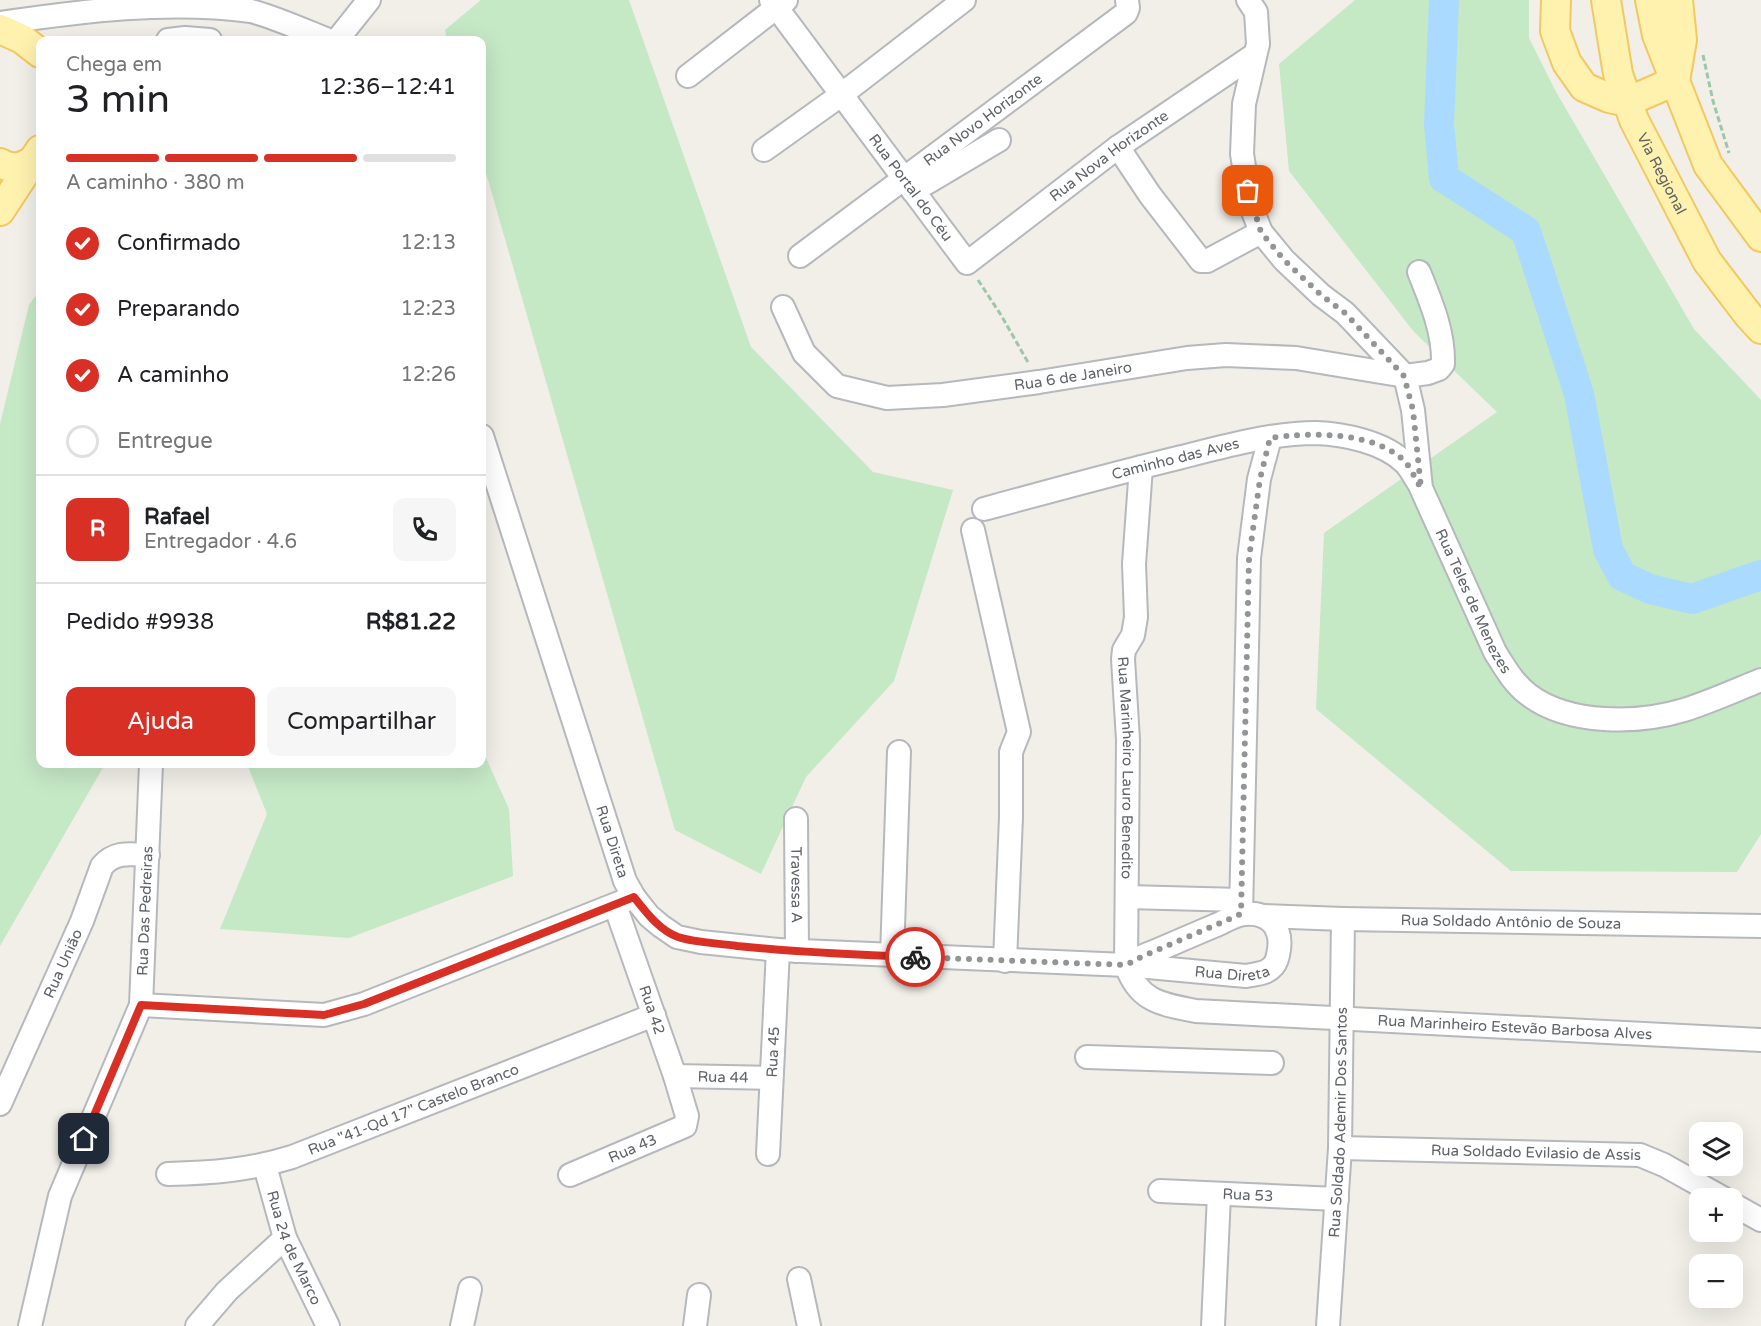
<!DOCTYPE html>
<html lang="pt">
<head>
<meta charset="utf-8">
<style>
	:root { --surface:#fff; --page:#f6f6f6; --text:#202124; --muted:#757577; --line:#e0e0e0; --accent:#d93025 }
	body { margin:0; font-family:"Varela Round",sans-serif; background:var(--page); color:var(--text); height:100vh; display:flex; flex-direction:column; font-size:22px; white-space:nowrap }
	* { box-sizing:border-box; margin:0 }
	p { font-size:20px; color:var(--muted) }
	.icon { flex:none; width:33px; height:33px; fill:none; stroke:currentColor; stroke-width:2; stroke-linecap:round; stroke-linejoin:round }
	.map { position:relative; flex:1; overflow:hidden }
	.drawer { position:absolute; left:36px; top:36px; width:450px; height:732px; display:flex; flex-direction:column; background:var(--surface); border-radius:12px; box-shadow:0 6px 24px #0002 }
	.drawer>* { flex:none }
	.tools { position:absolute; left:1689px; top:1122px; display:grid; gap:12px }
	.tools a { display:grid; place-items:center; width:54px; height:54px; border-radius:12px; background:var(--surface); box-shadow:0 6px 24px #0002; font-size:30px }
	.pin { position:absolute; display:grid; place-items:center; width:51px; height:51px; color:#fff; margin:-26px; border-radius:12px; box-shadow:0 3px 9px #0006 }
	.courier { position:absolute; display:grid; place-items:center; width:60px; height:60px; margin:-30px; border:4px solid #d93025; border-radius:50%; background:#fff; color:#222; box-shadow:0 2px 8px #0007 }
	.head em { font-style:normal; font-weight:600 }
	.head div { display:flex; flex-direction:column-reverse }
	.head { display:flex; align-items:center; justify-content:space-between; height:102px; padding:0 30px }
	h1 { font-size:39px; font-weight:600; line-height:45px }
	.bar { display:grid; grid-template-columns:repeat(4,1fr); gap:9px 6px; align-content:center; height:72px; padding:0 30px }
	.bar i { height:8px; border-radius:4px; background:var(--line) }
	.bar .current { background:var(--accent) }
	.bar p { grid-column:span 4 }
	.line { display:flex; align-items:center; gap:15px; padding:0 30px; border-top:2px solid var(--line) }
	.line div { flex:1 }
	.round { display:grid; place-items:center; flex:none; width:63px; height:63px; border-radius:12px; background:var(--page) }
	ol { padding:0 30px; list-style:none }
	li { display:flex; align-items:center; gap:18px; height:66px }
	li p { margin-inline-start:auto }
	li .icon { padding:6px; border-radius:50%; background:var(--accent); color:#fff; stroke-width:4 }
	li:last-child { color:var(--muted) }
	li i { width:33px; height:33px; border:3px solid var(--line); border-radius:50% }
	.action { display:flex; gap:12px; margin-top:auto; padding:12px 30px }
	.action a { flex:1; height:69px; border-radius:12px; background:var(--accent); color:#fff; font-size:24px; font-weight:600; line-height:69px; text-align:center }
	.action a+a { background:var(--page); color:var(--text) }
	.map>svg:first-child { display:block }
	.green { fill:#c5e8c5 }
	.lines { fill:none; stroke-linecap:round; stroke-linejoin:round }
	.river { stroke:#aadaff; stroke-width:30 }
	.minor-casing { stroke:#b5b8bc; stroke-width:26 }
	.major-casing { stroke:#f2c960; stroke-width:32 }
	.path { stroke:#9cc7a9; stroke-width:3; stroke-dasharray:6 3; stroke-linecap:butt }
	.minor { stroke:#fff; stroke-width:22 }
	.major { stroke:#fff2af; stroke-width:28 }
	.done { stroke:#929495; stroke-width:6; stroke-dasharray:0 10.8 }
	.route { stroke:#d93025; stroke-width:8 }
	.labels { text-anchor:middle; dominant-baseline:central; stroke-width:5; stroke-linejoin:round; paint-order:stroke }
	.street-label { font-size:15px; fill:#5f6368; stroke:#fff }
</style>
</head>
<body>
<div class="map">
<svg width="1761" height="1326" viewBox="0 0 1761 1326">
	<rect width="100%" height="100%" fill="#f1efe8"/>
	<!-- green -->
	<path class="green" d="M 481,0 L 629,0 L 751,347 L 873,472 L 953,490 L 894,681 L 806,777 L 761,874 L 675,830 L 482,159 L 482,40 L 447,40 L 445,30 Z
		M 1355,0 L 1529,0 L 1529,38 L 1555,90 L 1694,329 L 1761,400 L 1761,834 L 1737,872 L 1511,871 L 1316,709 L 1324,533 L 1497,412 L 1414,332 L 1289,171 L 1279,64 Z
		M 40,289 L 40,764 L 105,764 L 0,946 L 0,424 L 29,305 Z
		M 482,749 L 509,809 L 513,876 L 349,938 L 220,929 L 267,814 L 247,764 L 482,764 Z"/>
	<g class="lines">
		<!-- river -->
		<path class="river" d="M 1444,0 L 1439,124 L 1444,178 L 1526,231 L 1579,394 L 1608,549 L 1622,576 L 1650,589 L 1692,599 L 1761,575"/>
		<!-- minor casing -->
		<g class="minor-casing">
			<g id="minor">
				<path id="s1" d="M 771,0 L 967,263 L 1118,147 L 1254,55"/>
				<path id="s2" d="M 1248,0 L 1256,12 L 1258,44 L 1244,104 L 1242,154 L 1250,204 L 1261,232 L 1284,260 L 1321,295 L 1345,313 L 1405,376 L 1413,410 L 1421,488 L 1495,652 C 1505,668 1514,684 1529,695 C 1569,725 1638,724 1684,710 C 1710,702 1736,690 1761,680"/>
				<path d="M 0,23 C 83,11 167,0 251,11 C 277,18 303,30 328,40"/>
				<path d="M 168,40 L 185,38 L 210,40"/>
				<path d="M 337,40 L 369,0"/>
				<path d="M 688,76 L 786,0"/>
				<path d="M 1118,147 L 1150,195 L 1201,261 L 1207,261 L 1261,232"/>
				<path d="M 764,150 L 841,95 L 964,0"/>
				<path d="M 913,191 L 999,140"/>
				<path id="s3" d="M 800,256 L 1126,13 L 1128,8 L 1127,0"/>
				<path id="s4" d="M 783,307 L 804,353 L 837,386 L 887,398 L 943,395 L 1039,382 L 1187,358 L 1226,355 L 1296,358 L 1405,376 L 1428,373 L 1439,369 L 1443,364 C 1444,332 1431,302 1419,272"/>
				<path id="s5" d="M 482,436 L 625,881 L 634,897 L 649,916 L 661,926 L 677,937 L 701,942 L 778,950 L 1126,965 L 1246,976 C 1255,974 1266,974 1272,967 C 1276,964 1277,959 1278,955 C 1284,930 1271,911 1244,914 C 1234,915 1224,922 1214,926 C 1190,936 1166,947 1141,957 L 1126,965"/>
				<path id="s6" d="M 1141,467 L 1134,564 L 1136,617 L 1133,635 L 1124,650 L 1123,659 L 1128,740 L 1126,965 C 1139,1002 1161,1004 1196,1011 L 1761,1040"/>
				<path id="s7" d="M 984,509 C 1050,491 1116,473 1182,457 C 1224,446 1273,433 1316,433 C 1344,434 1384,442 1405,463 C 1411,469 1415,478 1420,485"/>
				<path d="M 973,530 L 1019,732 L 1011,752 L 1011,817 L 1005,961"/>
				<path id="s8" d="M 796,819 L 797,951"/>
				<path d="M 1127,897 L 1241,900"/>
				<path d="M 1241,914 L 1249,558 L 1259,479 L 1270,438"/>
				<path id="s9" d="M 1262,916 L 1343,919 L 1761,926"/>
				<path d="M 892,956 L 899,752"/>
				<path d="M 141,1005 L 324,1015 L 364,1004 L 634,897"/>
				<path d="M 1087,1057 L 1272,1063"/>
				<path id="s10" d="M 675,1076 L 771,1078"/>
				<path id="s11" d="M 0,1104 L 82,921 L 102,866 C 115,851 130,854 148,855"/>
				<path id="s12" d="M 1340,1148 L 1640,1155 L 1664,1165 L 1723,1198"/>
				<path id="s13" d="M 768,1154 L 778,950"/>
				<path id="s14" d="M 265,1166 L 285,1238 L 328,1326"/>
				<path id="s15" d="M 168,1174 C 211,1173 251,1170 292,1157 L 654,1015"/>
				<path id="s16" d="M 570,1175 L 685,1126 L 687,1116 L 675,1076 L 615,905"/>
				<path id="s17" d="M 1160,1191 L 1337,1199"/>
				<path d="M 1732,1204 L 1761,1220"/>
				<path d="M 799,1279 L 809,1326"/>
				<path id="s18" d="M 30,1326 L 60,1196 L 141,1005 L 151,764"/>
				<path d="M 197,1326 L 227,1291 L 285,1238"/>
				<path d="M 462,1326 L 470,1289"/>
				<path d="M 695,1326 L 699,1295"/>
				<path d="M 1213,1326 L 1219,1195"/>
				<path id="s19" d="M 1328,1326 L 1340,1148 L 1343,919"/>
			</g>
		</g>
		<!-- major casing -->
		<g class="major-casing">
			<g id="major">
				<path d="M 1556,0 L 1555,31 L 1567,63 L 1584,87 L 1609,98 L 1627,102 L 1675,81"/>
				<path id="s20" d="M 1606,0 L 1618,74 L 1634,120 L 1707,261 L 1749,316 L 1761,329"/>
				<path d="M 1650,0 L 1657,35 L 1708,165 L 1761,237"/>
				<path d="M 0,29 L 22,39 L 40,53"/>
				<path d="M 1675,81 L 1682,40 L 1678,0"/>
				<path d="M 0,163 C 13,171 24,167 35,159"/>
				<path d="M 0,211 L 40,150"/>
			</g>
		</g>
		<!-- path -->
		<path class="path" d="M 1703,55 L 1713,101 L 1729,153
			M 978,280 L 1001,315 L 1029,364"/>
		<!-- minor -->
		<use href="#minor" class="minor"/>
		<!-- major -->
		<use href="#major" class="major"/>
	</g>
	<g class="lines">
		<!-- done -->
		<path class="done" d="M 915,957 L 1126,965 L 1141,957 L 1241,914 L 1249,558 L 1260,479 L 1270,438 C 1309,432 1379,431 1407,464 C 1412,471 1416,480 1421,488 L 1413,410 L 1404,376 L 1345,313 L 1321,295 L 1284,260 L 1261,232 L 1248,191"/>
		<!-- route -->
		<path class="route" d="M 84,1139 L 141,1005 L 324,1015 L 364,1004 L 634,897 C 646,912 659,930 678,937 C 696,943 718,943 737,946 C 796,952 856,955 915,957"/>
	</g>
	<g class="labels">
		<!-- street labels -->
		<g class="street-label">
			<text stroke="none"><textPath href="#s3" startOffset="228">Rua Novo Horizonte</textPath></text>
			<text stroke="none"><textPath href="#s1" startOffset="506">Rua Nova Horizonte</textPath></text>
			<text stroke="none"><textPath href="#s20" startOffset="184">Via Regional</textPath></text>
			<text stroke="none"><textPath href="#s1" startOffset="234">Rua Portal do Céu</textPath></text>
			<text stroke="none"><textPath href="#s4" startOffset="336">Rua 6 de Janeiro</textPath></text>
			<text stroke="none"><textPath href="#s7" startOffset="198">Caminho das Aves</textPath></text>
			<text stroke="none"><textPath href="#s2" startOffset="681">Rua Teles de Menezes</textPath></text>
			<text stroke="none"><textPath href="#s6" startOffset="304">Rua Marinheiro Lauro Benedito</textPath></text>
			<text stroke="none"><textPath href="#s5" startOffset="426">Rua Direta</textPath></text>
			<text stroke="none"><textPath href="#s8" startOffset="66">Travessa A</textPath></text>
			<text stroke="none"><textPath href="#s18" startOffset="435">Rua Das Pedreiras</textPath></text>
			<text stroke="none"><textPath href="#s9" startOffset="249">Rua Soldado Antônio de Souza</textPath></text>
			<text stroke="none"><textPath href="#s11" startOffset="154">Rua União</textPath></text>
			<text stroke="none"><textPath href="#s5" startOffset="1102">Rua Direta</textPath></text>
			<text transform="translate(652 1010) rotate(71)">Rua 42</text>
			<text stroke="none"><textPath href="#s6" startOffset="910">Rua Marinheiro Estevão Barbosa Alves</textPath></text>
			<text stroke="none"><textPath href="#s13" startOffset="102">Rua 45</textPath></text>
			<text stroke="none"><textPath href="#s10" startOffset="48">Rua 44</textPath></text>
			<text stroke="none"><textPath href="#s15" startOffset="256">Rua "41-Qd 17" Castelo Branco</textPath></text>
			<text stroke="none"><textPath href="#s19" startOffset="204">Rua Soldado Ademir Dos Santos</textPath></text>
			<text stroke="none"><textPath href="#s16" startOffset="68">Rua 43</textPath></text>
			<text stroke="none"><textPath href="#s12" startOffset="196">Rua Soldado Evilasio de Assis</textPath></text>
			<text stroke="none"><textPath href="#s17" startOffset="88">Rua 53</textPath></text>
			<text stroke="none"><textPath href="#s14" startOffset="87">Rua 24 de Marco</textPath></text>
		</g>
	</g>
</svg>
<div class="tools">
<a><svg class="icon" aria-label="layers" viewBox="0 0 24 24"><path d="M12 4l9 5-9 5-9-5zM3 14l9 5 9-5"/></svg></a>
<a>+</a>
<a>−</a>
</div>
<div class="pin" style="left:1248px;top:191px;background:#ea580c"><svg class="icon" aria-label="bag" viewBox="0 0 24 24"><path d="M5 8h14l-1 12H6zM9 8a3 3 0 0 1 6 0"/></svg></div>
<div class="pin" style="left:84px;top:1139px;background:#1f2937"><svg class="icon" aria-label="home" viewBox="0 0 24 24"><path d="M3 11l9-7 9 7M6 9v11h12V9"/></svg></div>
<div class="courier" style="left:915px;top:957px"><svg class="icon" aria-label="bike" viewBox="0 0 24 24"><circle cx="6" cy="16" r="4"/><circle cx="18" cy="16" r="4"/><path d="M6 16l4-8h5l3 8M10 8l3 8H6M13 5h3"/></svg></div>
<section class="drawer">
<div class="head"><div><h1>3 min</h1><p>Chega em</p></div><em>12:36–12:41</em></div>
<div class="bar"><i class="current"></i><i class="current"></i><i class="current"></i><i></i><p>A caminho · 380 m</p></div>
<ol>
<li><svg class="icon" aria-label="check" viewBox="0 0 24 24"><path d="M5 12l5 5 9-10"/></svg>Confirmado<p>12:13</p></li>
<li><svg class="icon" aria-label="check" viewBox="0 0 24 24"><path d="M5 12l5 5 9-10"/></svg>Preparando<p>12:23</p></li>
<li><svg class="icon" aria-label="check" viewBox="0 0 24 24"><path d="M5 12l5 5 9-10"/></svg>A caminho<p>12:26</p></li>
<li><i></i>Entregue</li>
</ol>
<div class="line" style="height:108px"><b class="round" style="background:var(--accent);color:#fff">R</b><div><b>Rafael</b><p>Entregador · 4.6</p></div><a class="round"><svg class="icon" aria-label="phone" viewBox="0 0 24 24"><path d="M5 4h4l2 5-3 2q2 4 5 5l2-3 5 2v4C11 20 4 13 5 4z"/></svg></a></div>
<div class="line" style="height:78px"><div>Pedido #9938</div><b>R$81.22</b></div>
<div class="action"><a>Ajuda</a><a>Compartilhar</a></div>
</section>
</div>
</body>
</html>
